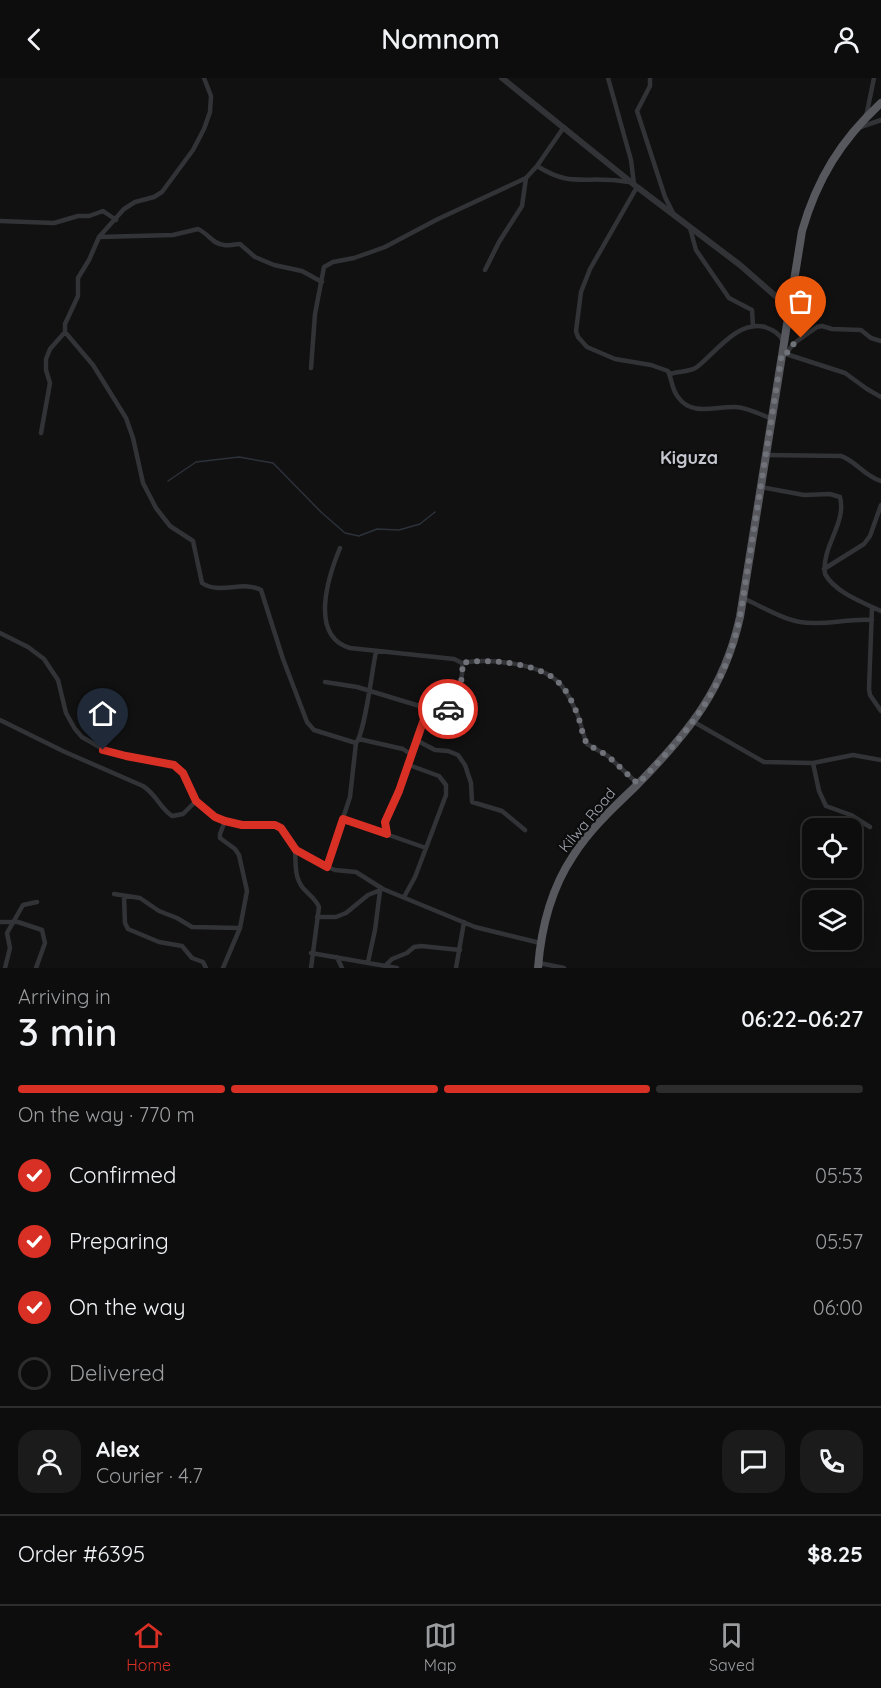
<!DOCTYPE html>
<html lang="en">
<head>
<meta charset="utf-8">
<style>
	:root { --surface:#0d0d0e; --page:#1b1b1c; --text:#f1f3f6; --muted:#9a9c9e; --line:#2d2d2e; --accent:#d93025 }
	body { margin:0; font-family:Quicksand,sans-serif; background:var(--page); color:var(--text); height:100vh; display:flex; flex-direction:column; font-size:22px; white-space:nowrap }
	* { box-sizing:border-box; margin:0 }
	p { font-size:20px; color:var(--muted) }
	.icon { flex:none; width:33px; height:33px; fill:none; stroke:currentColor; stroke-width:2; stroke-linecap:round; stroke-linejoin:round }
	.map { position:relative; height:890px; overflow:hidden }
	.details { display:flex; flex-direction:column; background:var(--surface); flex:1 }
	.details>* { flex:none }
	.controls { position:absolute; left:802px; top:740px; display:grid; gap:12px }
	.controls a { display:grid; place-items:center; width:60px; height:60px; border-radius:12px; background:var(--surface); box-shadow:0 3px 15px #0003,0 0 0 2px var(--line); font-size:30px }
	.pin { position:absolute; display:grid; place-items:center; width:51px; height:51px; color:#fff; margin:-62px -26px; border-radius:50% 50% 50% 0; rotate:-45deg; box-shadow:0 0 6px #0007 }
	.pin .icon { rotate:45deg }
	.courier { position:absolute; display:grid; place-items:center; width:60px; height:60px; margin:-30px; border:4px solid #d93025; border-radius:50%; background:#fff; color:#222; box-shadow:0 2px 8px #0007 }
	.summary em { font-style:normal; font-weight:600 }
	.summary div { display:flex; flex-direction:column-reverse }
	.summary { display:flex; align-items:center; justify-content:space-between; height:102px; padding:0 18px }
	h1 { font-size:39px; font-weight:600; line-height:45px }
	.bar { display:grid; grid-template-columns:repeat(4,1fr); gap:9px 6px; align-content:center; height:72px; padding:0 18px }
	.bar i { height:8px; border-radius:4px; background:var(--line) }
	.bar .active { background:var(--accent) }
	.bar p { grid-column:span 4 }
	.line { display:flex; align-items:center; gap:15px; padding:0 18px; border-top:2px solid var(--line) }
	.line div { flex:1 }
	.round { display:grid; place-items:center; flex:none; width:63px; height:63px; border-radius:18px; background:var(--page) }
	ol { padding:0 18px; list-style:none }
	li { display:flex; align-items:center; gap:18px; height:66px }
	li p { margin-inline-start:auto }
	li .icon { padding:6px; border-radius:50%; background:var(--accent); color:#fff; stroke-width:4 }
	li:last-child { color:var(--muted) }
	li i { width:33px; height:33px; border:3px solid var(--line); border-radius:50% }
	header { display:flex; justify-content:space-between; align-items:center; height:78px; padding:0 18px; background:var(--surface); font-size:27px; font-weight:600 }
	.tab-bar { display:flex; justify-content:space-around; align-items:center; height:84px; border-top:2px solid var(--line); background:var(--surface); font-size:16px; color:var(--muted) }
	.tab-bar a { display:grid; justify-items:center; gap:3px }
	.tab-bar .active { color:var(--accent) }
	.map>svg:first-child { display:block }
	.lines { fill:none; stroke-linecap:round; stroke-linejoin:round }
	.stream { stroke:#2c3239; stroke-width:1.5 }
	.minor { stroke:#323336; stroke-width:4.5 }
	.tertiary { stroke:#323336; stroke-width:6 }
	.trunk { stroke:#56585e; stroke-width:8 }
	.done { stroke:#707279; stroke-width:6; stroke-dasharray:0 10.8 }
	.route { stroke:#d93025; stroke-width:8 }
	.labels { text-anchor:middle; dominant-baseline:central; stroke-width:4.5; stroke-linejoin:round; paint-order:stroke }
	.street-label { font-size:15px; fill:#a3a7b1; stroke:#0c0c0d }
	.quarter-label { font-size:18px; font-weight:bold; fill:#c4c6ce; stroke:#0c0c0d }
</style>
</head>
<body>
<header><svg class="icon" aria-label="back" viewBox="0 0 24 24"><path d="M15 5l-7 7 7 7"/></svg>Nomnom<svg class="icon" aria-label="person" viewBox="0 0 24 24"><circle cx="12" cy="8" r="4"/><path d="M4 21q1-7 8-7t8 7"/></svg></header>
<div class="map">
<svg width="881" height="890" viewBox="0 0 881 890">
	<rect width="100%" height="100%" fill="#111112"/>
	<g class="lines">
		<!-- stream -->
		<path class="stream" d="M 168,403 L 196,384 L 239,379 L 273,385 L 321,434 L 345,455 L 359,458 L 377,451 L 399,452 L 420,446 L 435,434"/>
		<!-- minor -->
		<path class="minor" d="M 204,0 L 211,18 L 210,34 L 204,51 L 193,72 L 162,114 L 154,119 L 135,124 L 124,131 L 99,159 L 89,182 L 78,200 L 78,218 L 65,246 L 65,254 L 93,287 L 126,340 L 133,360 L 143,405 L 156,430 L 170,448 L 193,463 L 202,505 C 219,517 243,502 261,512 L 283,581 L 307,644 L 314,652 L 356,665
			M 608,0 L 631,82 L 634,106
			M 650,0 L 650,8 L 637,33 L 665,119 L 673,135
			M 866,39 L 874,0
			M 858,50 L 881,42
			M 537,88 C 567,107 579,100 611,102 C 618,102 624,104 630,104
			M 637,109 L 590,191 L 581,214 L 576,253 L 578,259 L 587,269 L 615,281 L 651,287 L 668,293 C 672,302 672,312 678,319 C 692,339 716,328 736,329 C 748,330 760,336 772,341
			M 0,143 L 54,145 L 78,138 L 89,138 L 103,133 L 116,142
			M 690,150 L 696,172 L 729,220 L 752,232 L 753,248
			M 99,159 L 173,157 L 198,151 C 208,155 212,166 224,167 C 229,168 234,166 240,166 L 255,179 L 274,187 L 302,193 L 322,204
			M 485,192 L 499,164 L 522,128 L 526,100
			M 783,275 L 845,295 L 867,311 L 881,319
			M 787,275 L 793,266 L 817,249 L 822,248 L 832,251 L 861,252 L 871,260 L 881,263
			M 311,290 L 315,236 L 324,189 L 333,184 L 354,180 L 385,169 L 438,141 L 526,100 L 537,88 L 564,49
			M 670,296 C 678,293 691,294 697,289 C 716,274 738,242 765,249 C 773,252 779,255 783,263
			M 41,355 L 50,305 L 46,292 L 46,281 L 50,271 L 65,254
			M 766,377 L 841,378 C 856,383 864,398 881,403
			M 761,409 L 804,417 L 830,416 L 840,419 C 847,445 821,469 825,496 C 836,515 862,524 881,533
			M 340,470 C 328,499 309,558 350,570 L 454,581 L 462,585 C 464,599 457,618 450,630 L 434,634 L 423,644 L 399,713 L 385,744 L 387,756
			M 824,491 L 864,466 L 870,458 L 881,427
			M 743,520 C 761,528 781,541 800,544 C 824,548 848,540 872,542
			M 872,529 L 869,611 L 870,617 L 881,633
			M 0,555 L 28,569 L 44,581 L 58,602 L 66,635 L 75,651 L 82,659 L 103,671 L 113,675 L 174,687 L 183,695 L 196,723 L 215,739 L 225,743 L 242,747 L 275,747 L 281,750 L 295,772 L 327,789 L 335,792 L 356,794 L 383,811 L 475,849 L 540,865
			M 462,585 C 487,580 538,585 557,603 C 565,610 571,622 575,631 C 581,642 582,655 587,666 L 608,678 L 638,706
			M 325,604 L 357,609 L 436,633
			M 0,642 L 65,674 L 143,708 C 156,716 160,730 172,738 L 183,736 L 196,723
			M 694,644 L 764,684 L 813,685 L 853,677 L 881,682
			M 359,661 L 403,671 L 412,677
			M 418,663 L 435,672 L 448,673 L 458,677 L 465,687 L 471,705 L 472,724 L 502,733 L 525,752
			M 813,685 L 819,713 L 826,728 L 851,737 L 870,749
			M 409,687 L 439,698 L 446,707 L 446,717 L 426,770
			M 343,741 L 426,770 L 415,799 L 404,819
			M 295,772 C 296,785 294,799 303,810 C 309,817 316,821 319,829 L 311,890
			M 327,789 L 350,719 L 356,665 C 365,655 372,591 376,574
			M 114,816 L 140,820 L 159,833 L 177,840 L 192,849 L 240,850
			M 124,818 L 125,845 L 128,851 L 159,864 L 182,868 L 192,880 L 203,884 L 206,890
			M 317,839 L 336,839 L 346,835 L 368,817 L 383,811
			M 0,844 L 18,844 L 42,852 L 45,865 L 36,890
			M 311,875 L 397,890
			M 337,879 L 342,890
			M 368,884 L 375,852 L 380,813
			M 539,885 L 564,890
			M 385,888 L 392,881 L 407,875 L 414,869 L 421,868 L 460,872
			M 5,890 L 10,870 L 7,855 L 23,827 L 37,824
			M 223,890 L 240,850 L 247,813 L 239,777 L 235,771 L 220,760 L 220,756 L 225,743
			M 456,890 L 464,844"/>
		<!-- tertiary -->
		<path class="tertiary" d="M 502,0 L 637,109 L 740,187 L 788,229"/>
		<!-- trunk -->
		<path class="trunk" d="M 538,890 C 541,851 551,811 573,778 C 590,751 614,729 637,707 C 688,655 724,612 740,539 L 802,153 C 817,101 841,62 881,25"/>
	</g>
	<g class="lines">
		<!-- done -->
		<path class="done" d="M 448,631 C 458,623 464,598 462,585 C 487,580 538,585 557,603 C 565,610 571,621 575,631 C 581,642 581,655 587,666 L 608,678 L 638,706 C 689,652 724,614 740,539 L 782,275 L 787,275 L 789,270 L 801,260"/>
		<!-- route -->
		<path class="route" d="M 103,672 L 126,678 L 174,687 L 183,695 L 196,723 L 215,739 L 225,743 L 242,747 L 275,747 L 281,750 L 296,772 L 327,789 L 343,741 L 387,756 L 385,744 L 399,713 L 423,644 L 434,634 L 448,631"/>
	</g>
	<g class="labels">
		<!-- street labels -->
		<g class="street-label">
			<text transform="translate(587 742) rotate(-50)">Kilwa Road</text>
		</g>
		<!-- quarter labels -->
		<g class="quarter-label">
			<text x="689" y="379">Kiguza</text>
		</g>
	</g>
</svg>
<div class="controls">
<a><svg class="icon" aria-label="locate" viewBox="0 0 24 24"><circle cx="12" cy="12" r="6"/><path d="M12 2v4M12 18v4M2 12h4M18 12h4"/></svg></a>
<a><svg class="icon" aria-label="layers" viewBox="0 0 24 24"><path d="M12 4l9 5-9 5-9-5zM3 14l9 5 9-5"/></svg></a>
</div>
<div class="pin" style="left:801px;top:260px;background:#ea580c"><svg class="icon" aria-label="bag" viewBox="0 0 24 24"><path d="M5 8h14l-1 12H6zM9 8a3 3 0 0 1 6 0"/></svg></div>
<div class="pin" style="left:103px;top:672px;background:#1f2937"><svg class="icon" aria-label="home" viewBox="0 0 24 24"><path d="M3 11l9-7 9 7M6 9v11h12V9"/></svg></div>
<div class="courier" style="left:448px;top:631px"><svg class="icon" aria-label="car" viewBox="0 0 24 24"><path d="M5 17H2v-5l4-1 3-4h7l3 4 3 1v5h-3M9 17h6M6 11h13"/><circle cx="7" cy="17" r="2"/><circle cx="17" cy="17" r="2"/></svg></div>
</div>
<section class="details">
<div class="summary"><div><h1>3 min</h1><p>Arriving in</p></div><em>06:22–06:27</em></div>
<div class="bar"><i class="active"></i><i class="active"></i><i class="active"></i><i></i><p>On the way · 770 m</p></div>
<ol>
<li><svg class="icon" aria-label="check" viewBox="0 0 24 24"><path d="M5 12l5 5 9-10"/></svg>Confirmed<p>05:53</p></li>
<li><svg class="icon" aria-label="check" viewBox="0 0 24 24"><path d="M5 12l5 5 9-10"/></svg>Preparing<p>05:57</p></li>
<li><svg class="icon" aria-label="check" viewBox="0 0 24 24"><path d="M5 12l5 5 9-10"/></svg>On the way<p>06:00</p></li>
<li><i></i>Delivered</li>
</ol>
<div class="line" style="height:108px"><a class="round"><svg class="icon" aria-label="person" viewBox="0 0 24 24"><circle cx="12" cy="8" r="4"/><path d="M4 21q1-7 8-7t8 7"/></svg></a><div><b>Alex</b><p>Courier · 4.7</p></div><a class="round"><svg class="icon" aria-label="chat" viewBox="0 0 24 24"><path d="M4 5h16v11H9l-5 4z"/></svg></a><a class="round"><svg class="icon" aria-label="phone" viewBox="0 0 24 24"><path d="M5 4h4l2 5-3 2q2 4 5 5l2-3 5 2v4C11 20 4 13 5 4z"/></svg></a></div>
<div class="line" style="height:78px"><div>Order #6395</div><b>$8.25</b></div>
</section>
<nav class="tab-bar">
<a class="active"><svg class="icon" aria-label="home" viewBox="0 0 24 24"><path d="M3 11l9-7 9 7M6 9v11h12V9"/></svg>Home</a>
<a><svg class="icon" aria-label="map" viewBox="0 0 24 24"><path d="M3 6l6-2 6 2 6-2v14l-6 2-6-2-6 2zM9 4v14M15 6v14"/></svg>Map</a>
<a><svg class="icon" aria-label="saved" viewBox="0 0 24 24"><path d="M7 4h10v16l-5-4-5 4z"/></svg>Saved</a>
</nav>
</body>
</html>
